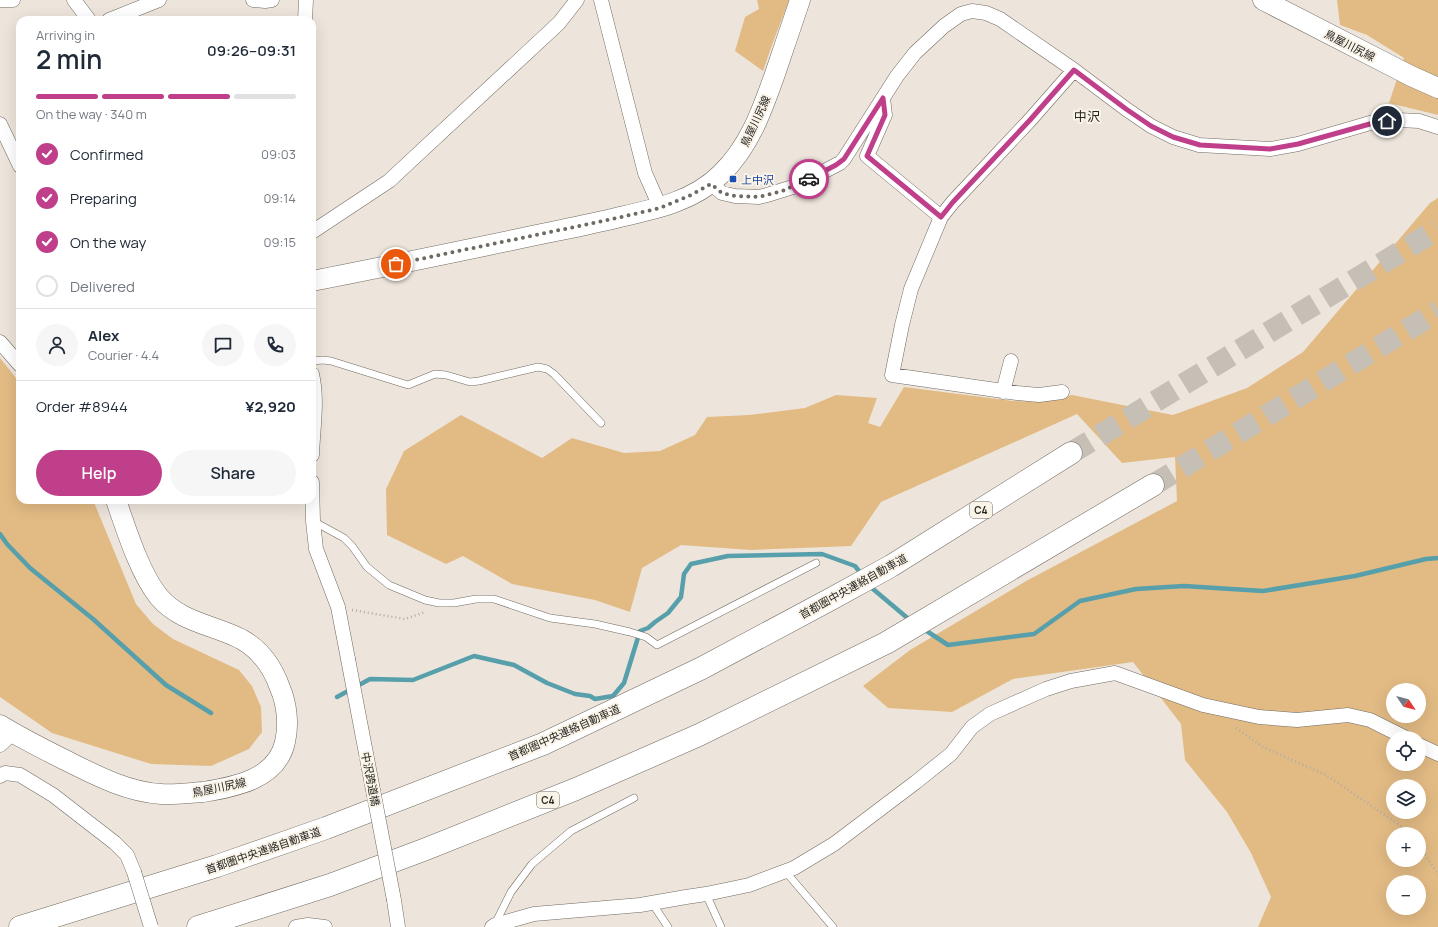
<!DOCTYPE html>
<html lang="en">
<head>
<meta charset="utf-8">
<style>
	:root { --surface:#fff; --page:#f6f6f7; --text:#1f2937; --muted:#747a83; --line:#e0e1e3; --accent:#bf3f8b }
	body { margin:0; font-family:Manrope,"Noto Sans JP",sans-serif; background:var(--page); color:var(--text); height:100vh; display:flex; flex-direction:column; font-size:15px; white-space:nowrap }
	* { box-sizing:border-box; margin:0 }
	p { font-size:13px; color:var(--muted) }
	.icon { flex:none; width:22px; height:22px; fill:none; stroke:currentColor; stroke-width:2; stroke-linecap:round; stroke-linejoin:round }
	.map { position:relative; flex:1; overflow:hidden }
	.drawer { position:absolute; left:16px; top:16px; width:300px; height:488px; display:flex; flex-direction:column; background:var(--surface); border-radius:12px; box-shadow:0 4px 16px #0002 }
	.drawer>* { flex:none }
	.needle { width:26px; rotate:125deg }
	.buttons { position:absolute; left:1386px; top:683px; display:grid; gap:8px }
	.buttons a { display:grid; place-items:center; width:40px; height:40px; border-radius:50%; background:var(--surface); box-shadow:0 4px 16px #0002; font-size:20px }
	.pin { position:absolute; display:grid; place-items:center; width:34px; height:34px; color:#fff; margin:-17px; border:2px solid #fff; border-radius:50%; box-shadow:0 1px 4px #0007 }
	.courier { position:absolute; display:grid; place-items:center; width:40px; height:40px; margin:-20px; border:3px solid #bf3f8b; border-radius:50%; background:#fff; color:#222; box-shadow:0 1px 5px #0007 }
	.summary em { font-style:normal; font-weight:600 }
	.summary div { display:flex; flex-direction:column-reverse }
	.summary { display:flex; align-items:center; justify-content:space-between; height:68px; padding:0 20px }
	h1 { font-size:26px; font-weight:600; line-height:30px }
	.bar { display:grid; grid-template-columns:repeat(4,1fr); gap:6px 4px; align-content:center; height:48px; padding:0 20px }
	.bar i { height:5px; border-radius:3px; background:var(--line) }
	.bar .selected { background:var(--accent) }
	.bar p { grid-column:span 4 }
	.line { display:flex; align-items:center; gap:10px; padding:0 20px; border-top:1px solid var(--line) }
	.line div { flex:1 }
	.round { display:grid; place-items:center; flex:none; width:42px; height:42px; border-radius:21px; background:var(--page) }
	ol { padding:0 20px; list-style:none }
	li { display:flex; align-items:center; gap:12px; height:44px }
	li p { margin-inline-start:auto }
	li .icon { padding:4px; border-radius:50%; background:var(--accent); color:#fff; stroke-width:4 }
	li:last-child { color:var(--muted) }
	li i { width:22px; height:22px; border:2px solid var(--line); border-radius:50% }
	.action { display:flex; gap:8px; margin-top:auto; padding:8px 20px }
	.action a { flex:1; height:46px; border-radius:24px; background:var(--accent); color:#fff; font-size:16px; font-weight:600; line-height:46px; text-align:center }
	.action a+a { background:var(--page); color:var(--text) }
	.map>svg:first-child { display:block }
	.green { fill:#e2bb84; fill-rule:evenodd }
	.lines { fill:none; stroke-linecap:round; stroke-linejoin:round }
	.stream { stroke:#569fab; stroke-width:4.5 }
	.highway-tunnel { stroke:#c6bfb6; stroke-width:22; stroke-dasharray:22 11; stroke-linecap:butt }
	.lane-casing { stroke:#716a62; stroke-width:8 }
	.street-casing { stroke:#716a62; stroke-width:15 }
	.secondary-casing { stroke:#716a62; stroke-width:21 }
	.highway-casing { stroke:#716a62; stroke-width:23 }
	.path { stroke:#b2aba3; stroke-width:2.5; stroke-dasharray:1 3; stroke-linecap:butt }
	.lane { stroke:#fff; stroke-width:7 }
	.street { stroke:#fff; stroke-width:14 }
	.secondary { stroke:#fff; stroke-width:20 }
	.highway { stroke:#fff; stroke-width:22 }
	.street-bridge-casing { stroke:#716a62; stroke-width:15; stroke-linecap:butt }
	.street-bridge { stroke:#fff; stroke-width:14 }
	.done { stroke:#6e6a63; stroke-width:4; stroke-dasharray:0 7.2 }
	.route { stroke:#bf3f8b; stroke-width:5 }
	.transit-dot { fill:#1a4fb4; stroke:#faf3e8; stroke-width:1.5 }
	.labels { text-anchor:middle; dominant-baseline:central; stroke-width:4; stroke-linejoin:round; paint-order:stroke }
	.shield { fill:#faf3e8; stroke:#68645e; stroke-width:1 }
	.shield-label { font-size:10px; font-weight:bold; fill:#292723 }
	.street-label { font-size:11px; fill:#292723; stroke:#faf3e8 }
	.transit-label { font-size:11px; fill:#164399; stroke:#faf3e8; text-anchor:start }
	.quarter-label { font-size:13px; fill:#292723; stroke:#faf3e8 }
</style>
</head>
<body>
<div class="map">
<svg width="1438" height="927" viewBox="0 0 1438 927">
	<rect width="100%" height="100%" fill="#ede5db"/>
	<!-- green -->
	<path class="green" d="M 757,0 L 789,0 L 772,45 L 763,71 L 735,51 L 745,17 L 759,9 Z
		M 1337,0 L 1438,0 L 1438,115 L 1389,103 L 1404,58 L 1367,35 L 1340,25 Z
		M 1438,198 L 1438,927 L 1258,927 L 1271,897 L 1251,853 L 1227,812 L 1185,760 L 1181,724 L 1133,662 L 1013,679 L 952,712 L 888,708 L 863,686 L 910,650 L 1028,580 L 1177,501 L 1175,457 L 1122,463 L 1077,414 L 881,502 L 851,546 L 751,550 L 681,545 L 642,568 L 630,612 L 595,600 L 512,584 L 463,556 L 446,564 L 387,535 L 386,489 L 404,451 L 461,415 L 542,458 L 572,438 L 624,453 L 660,451 L 695,435 L 707,417 L 749,415 L 805,408 L 836,395 L 877,398 L 868,423 L 880,427 L 904,387 L 1013,401 L 1041,402 L 1072,395 L 1173,415 L 1247,388 L 1303,352 L 1430,203 ZM 1393,690 L 1419,690 L 1419,716 L 1393,716 ZM 1393,738 L 1419,738 L 1419,764 L 1393,764 ZM 1393,786 L 1419,786 L 1419,812 L 1393,812 ZM 1393,834 L 1419,834 L 1419,860 L 1393,860 ZM 1393,882 L 1419,882 L 1419,908 L 1393,908 Z
		M 0,358 L 20,383 L 20,500 L 93,500 L 136,604 L 153,624 L 173,639 L 239,670 L 252,686 L 261,707 L 262,732 L 249,749 L 211,766 L 151,764 L 52,733 L 0,697 Z"/>
	<g class="lines">
		<!-- stream -->
		<path class="stream" d="M 0,534 L 7,544 L 30,568 L 93,619 L 166,685 L 211,713
			M 868,584 L 873,589 L 911,621
			M 922,628 L 948,645 L 1034,634 L 1080,601 L 1136,589 L 1184,586 L 1263,591 L 1355,576 L 1426,559 L 1438,558
			M 337,697 L 370,679 L 413,680 L 474,656 L 514,665 L 547,683 L 575,694 L 590,696 L 595,699 L 613,696 L 624,683 L 640,631 L 648,628 L 655,622 L 668,613 L 681,597 L 684,574 L 691,564 L 728,556 L 822,554 L 855,566 L 862,575"/>
		<!-- highway-tunnel -->
		<path class="highway-tunnel" d="M 1071,453 L 1438,229
			M 1153,485 L 1438,311"/>
		<!-- lane casing -->
		<g class="lane-casing">
			<path id="lane" d="M 312,361 L 323,360 L 331,361 L 408,385 L 435,374 L 446,375 L 470,382 L 479,381 L 538,367 L 547,369 L 554,374 L 601,423
				M 313,521 L 344,538 L 352,546 L 367,567 L 389,585 L 425,600 L 439,603 L 454,603 L 476,599 L 494,599 L 550,618 L 595,624 L 630,632 L 646,637 L 657,645 L 816,563
				M 785,871 L 833,927
				M 706,894 L 721,927
				M 652,903 L 668,927
				M 495,924 L 511,892 L 532,864 L 571,831 L 634,798"/>
		</g>
		<!-- street casing -->
		<g class="street-casing">
			<path id="street" d="M 0,0 L 13,0
				M 74,0 L 89,20
				M 253,0 L 265,1 L 272,0
				M 601,0 L 645,173 L 660,207
				M 109,20 L 159,0
				M 305,20 L 306,0
				M 883,98 L 885,115 L 867,156 L 941,217
				M 0,124 L 20,166
				M 711,184 L 722,193 L 735,196 L 759,197 L 767,195 L 796,186 L 840,163 L 844,159 L 897,76 L 915,53 L 944,26 L 961,14 L 972,11 L 986,13 L 1000,19 L 1074,70 L 1126,109 L 1151,126 L 1173,137 L 1199,145 L 1270,149 L 1298,144 L 1377,121 L 1398,120 L 1419,121 L 1438,127
				M 312,232 L 389,181 L 559,23 L 577,0
				M 0,342 L 20,365
				M 312,374 C 318,400 313,428 312,455
				M 1003,392 L 1011,361
				M 1062,392 L 1039,395 L 1017,393 L 892,375 L 902,325 L 911,289 L 941,217 L 953,202 L 1030,120 L 1074,70
				M 312,482 L 313,521 L 316,549 L 338,607 L 348,659
				M 0,745 L 13,733
				M 1419,745 L 1438,754
				M 0,776 L 5,773 L 20,775 L 53,795 L 115,843 L 127,855 L 134,872
				M 394,900 L 398,927
				M 296,927 L 308,925 L 325,927
				M 492,927 L 495,925 L 534,914 L 640,905 L 686,897 L 706,894 L 749,885 L 794,868 L 834,844 L 916,782 L 951,754 L 972,727 L 990,714 L 1046,689 L 1071,681 L 1115,673 L 1203,705 L 1259,717 L 1297,720 L 1348,715 L 1370,720 L 1406,738"/>
		</g>
		<!-- secondary casing -->
		<g class="secondary-casing">
			<path id="secondary" d="M 1263,0 L 1411,76 L 1438,88
				M 312,281 C 379,268 446,254 513,240 C 549,232 584,226 620,217 C 656,209 694,201 721,174 C 750,146 763,108 776,71 C 784,47 792,24 800,0
				M 0,725 C 21,738 43,749 65,760 C 95,775 127,792 161,794 C 175,795 189,793 203,792 C 235,787 277,779 285,742 C 289,725 287,704 280,688 C 273,668 261,650 241,639 C 214,625 180,622 159,597 C 140,574 126,529 116,500"/>
		</g>
		<!-- highway casing -->
		<g class="highway-casing">
			<path id="highway" d="M 20,927 L 217,866 L 326,828 L 543,744 L 702,668 L 831,599 L 891,566 L 1071,453
				M 198,927 L 330,885 L 426,849 L 576,789 L 699,735 L 886,643 L 1153,485"/>
		</g>
		<!-- path -->
		<path class="path" d="M 352,610 L 405,619 L 425,612
			M 1236,728 L 1263,747 L 1326,775 L 1413,834
			M 1419,844 L 1438,875"/>
		<!-- lane -->
		<use href="#lane" class="lane"/>
		<!-- street -->
		<use href="#street" class="street"/>
		<!-- secondary -->
		<use href="#secondary" class="secondary"/>
		<!-- highway -->
		<use href="#highway" class="highway"/>
		<!-- street-bridge casing -->
		<g class="street-bridge-casing">
			<path id="street-bridge" d="M 348,659 L 394,900
				M 134,872 L 151,927"/>
		</g>
		<!-- street-bridge -->
		<use href="#street-bridge" class="street-bridge"/>
	</g>
	<g class="lines">
		<!-- done -->
		<path class="done" d="M 396,264 L 608,220 L 660,208 L 691,195 L 711,184 L 722,193 L 735,196 L 759,197 L 782,191 L 809,179"/>
		<!-- route -->
		<path class="route" d="M 809,179 L 836,165 L 844,159 L 883,98 L 885,115 L 867,156 L 941,217 L 953,202 L 1030,120 L 1074,70 L 1126,109 L 1151,126 L 1173,137 L 1200,145 L 1270,149 L 1298,144 L 1377,122 L 1387,121"/>
	</g>
	<!-- markers -->
	<rect class="transit-dot" x="729" y="175" width="8" height="8" rx="2"/>
	<g class="labels">
		<!-- shield labels -->
		<g class="shield">
			<rect x="970" y="502" width="22" height="16" rx="3"/>
			<rect x="537" y="792" width="22" height="16" rx="3"/>
		</g>
		<g class="shield-label">
			<text x="981" y="510">C4</text>
			<text x="548" y="800">C4</text>
		</g>
		<!-- street labels -->
		<g class="street-label">
			<text transform="translate(1350 45) rotate(27)">鳥屋川尻線</text>
			<text transform="translate(755 121) rotate(-65)">鳥屋川尻線</text>
			<text transform="translate(853 586) rotate(-29)">首都圏中央連絡自動車道</text>
			<text transform="translate(564 732) rotate(-24)">首都圏中央連絡自動車道</text>
			<text transform="translate(371 779) rotate(79)">中沢跨道橋</text>
			<text transform="translate(219 787) rotate(-12)">鳥屋川尻線</text>
			<text transform="translate(263 850) rotate(-19)">首都圏中央連絡自動車道</text>
		</g>
		<!-- transit labels -->
		<g class="transit-label">
			<text x="741" y="179">上中沢</text>
		</g>
		<!-- quarter labels -->
		<g class="quarter-label">
			<text x="1087" y="116">中沢</text>
		</g>
	</g>
</svg>
<div class="buttons">
<a><svg class="needle" viewBox="-14 -14 28 28"><path d="M0-13l5 13h-10z" fill="#e53935"/><path d="M0 13l5-13h-10z" fill="#747a83"/></svg></a>
<a><svg class="icon" aria-label="locate" viewBox="0 0 24 24"><circle cx="12" cy="12" r="6"/><path d="M12 2v4M12 18v4M2 12h4M18 12h4"/></svg></a>
<a><svg class="icon" aria-label="layers" viewBox="0 0 24 24"><path d="M12 4l9 5-9 5-9-5zM3 14l9 5 9-5"/></svg></a>
<a>+</a>
<a>−</a>
</div>
<div class="pin" style="left:396px;top:264px;background:#ea580c"><svg class="icon" aria-label="bag" viewBox="0 0 24 24"><path d="M5 8h14l-1 12H6zM9 8a3 3 0 0 1 6 0"/></svg></div>
<div class="pin" style="left:1387px;top:121px;background:#1f2937"><svg class="icon" aria-label="home" viewBox="0 0 24 24"><path d="M3 11l9-7 9 7M6 9v11h12V9"/></svg></div>
<div class="courier" style="left:809px;top:179px"><svg class="icon" aria-label="car" viewBox="0 0 24 24"><path d="M5 17H2v-5l4-1 3-4h7l3 4 3 1v5h-3M9 17h6M6 11h13"/><circle cx="7" cy="17" r="2"/><circle cx="17" cy="17" r="2"/></svg></div>
<section class="drawer">
<div class="summary"><div><h1>2 min</h1><p>Arriving in</p></div><em>09:26–09:31</em></div>
<div class="bar"><i class="selected"></i><i class="selected"></i><i class="selected"></i><i></i><p>On the way · 340 m</p></div>
<ol>
<li><svg class="icon" aria-label="check" viewBox="0 0 24 24"><path d="M5 12l5 5 9-10"/></svg>Confirmed<p>09:03</p></li>
<li><svg class="icon" aria-label="check" viewBox="0 0 24 24"><path d="M5 12l5 5 9-10"/></svg>Preparing<p>09:14</p></li>
<li><svg class="icon" aria-label="check" viewBox="0 0 24 24"><path d="M5 12l5 5 9-10"/></svg>On the way<p>09:15</p></li>
<li><i></i>Delivered</li>
</ol>
<div class="line" style="height:72px"><a class="round"><svg class="icon" aria-label="person" viewBox="0 0 24 24"><circle cx="12" cy="8" r="4"/><path d="M4 21q1-7 8-7t8 7"/></svg></a><div><b>Alex</b><p>Courier · 4.4</p></div><a class="round"><svg class="icon" aria-label="chat" viewBox="0 0 24 24"><path d="M4 5h16v11H9l-5 4z"/></svg></a><a class="round"><svg class="icon" aria-label="phone" viewBox="0 0 24 24"><path d="M5 4h4l2 5-3 2q2 4 5 5l2-3 5 2v4C11 20 4 13 5 4z"/></svg></a></div>
<div class="line" style="height:52px"><div>Order #8944</div><b>¥2,920</b></div>
<div class="action"><a>Help</a><a>Share</a></div>
</section>
</div>
</body>
</html>
